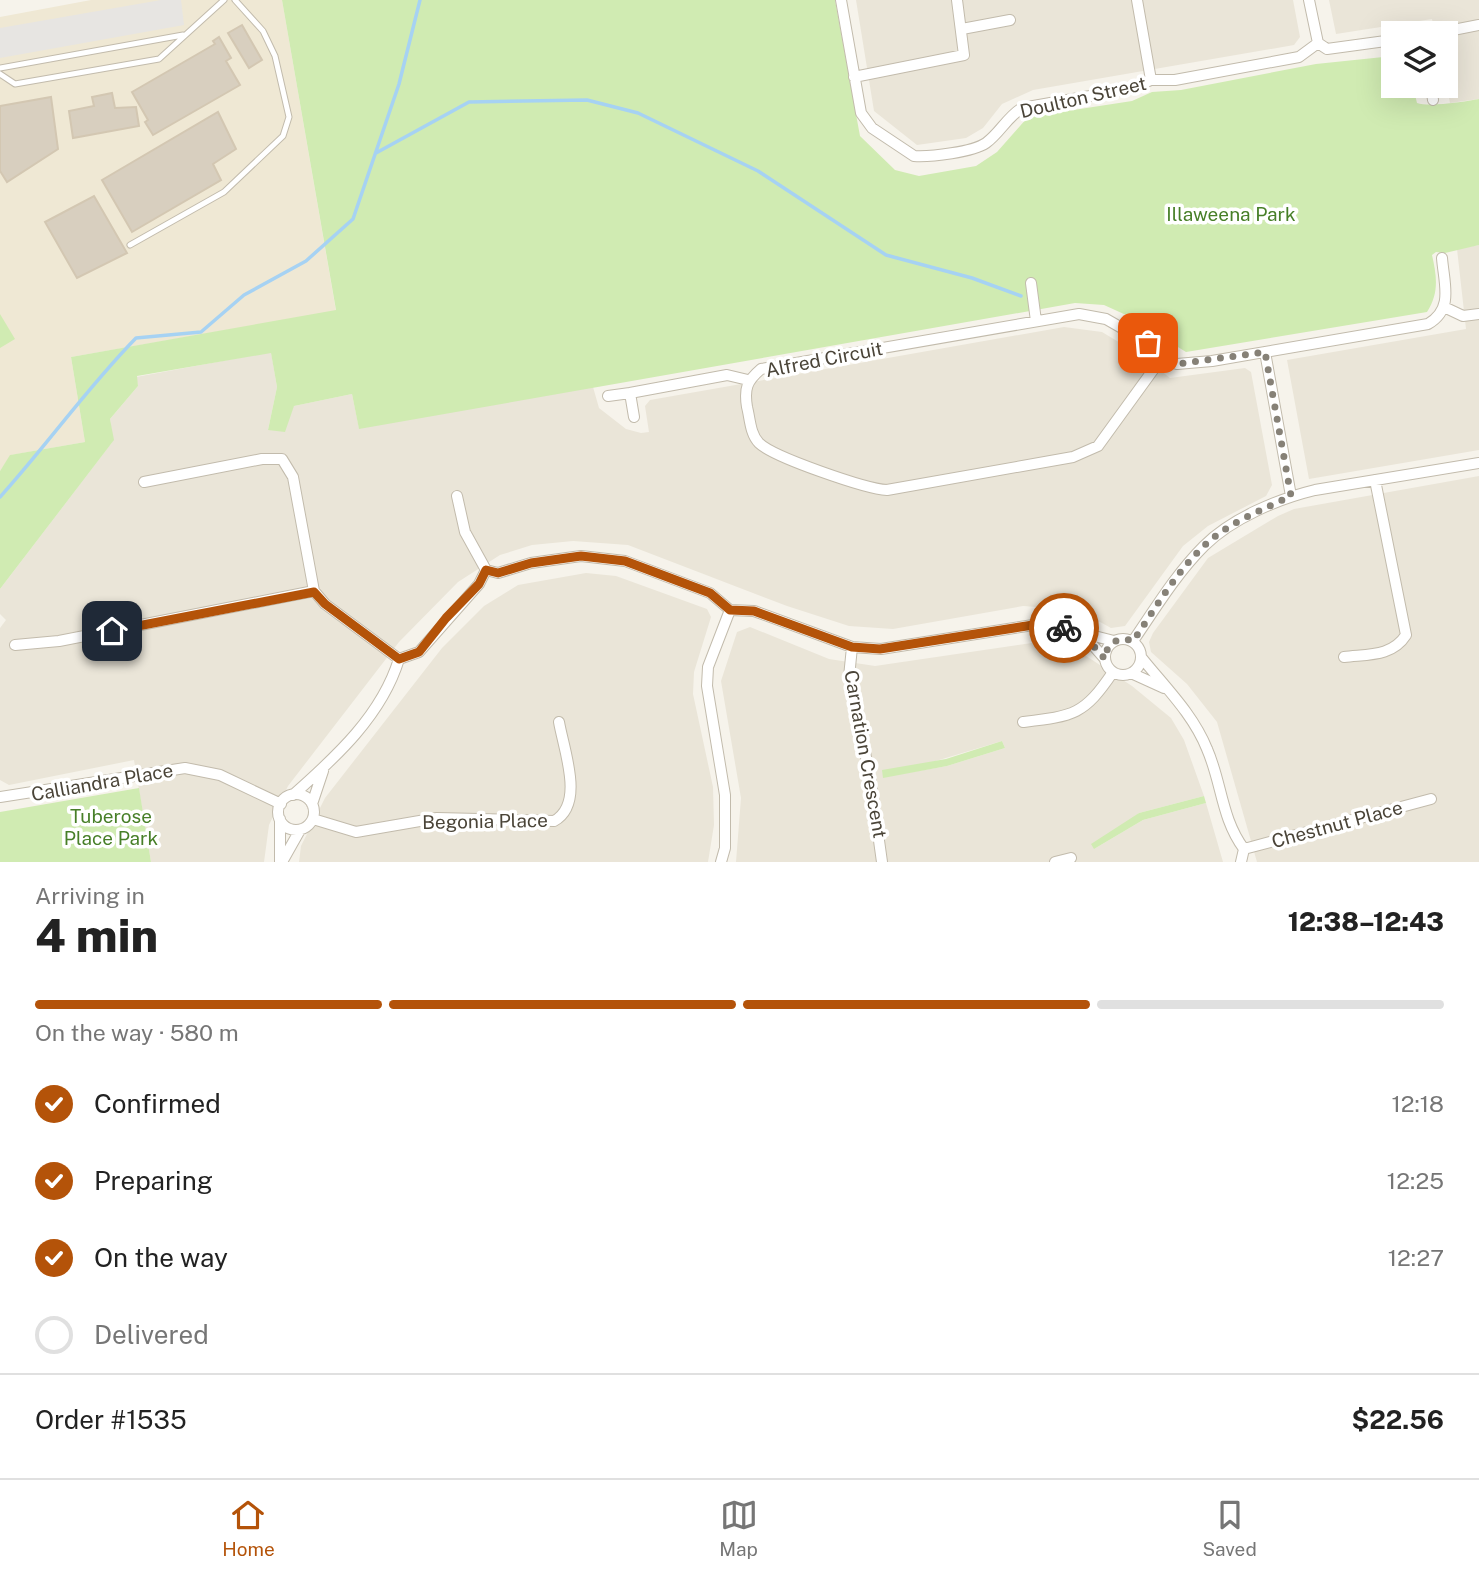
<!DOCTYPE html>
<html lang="en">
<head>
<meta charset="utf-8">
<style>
	:root { --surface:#fff; --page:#f6f6f6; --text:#222; --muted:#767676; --line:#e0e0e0; --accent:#b45309 }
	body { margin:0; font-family:"Public Sans",sans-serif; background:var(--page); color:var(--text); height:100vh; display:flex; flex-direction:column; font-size:26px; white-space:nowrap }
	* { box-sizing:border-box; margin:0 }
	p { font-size:23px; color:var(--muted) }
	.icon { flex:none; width:38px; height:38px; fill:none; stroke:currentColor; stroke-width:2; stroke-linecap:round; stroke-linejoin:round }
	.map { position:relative; height:862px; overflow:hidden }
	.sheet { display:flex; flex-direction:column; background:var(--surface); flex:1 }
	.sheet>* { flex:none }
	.tools { position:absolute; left:1381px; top:21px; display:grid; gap:14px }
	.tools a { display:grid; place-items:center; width:77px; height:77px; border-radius:0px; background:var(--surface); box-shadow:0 7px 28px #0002; font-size:35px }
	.pin { position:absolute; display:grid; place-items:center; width:60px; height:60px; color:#fff; margin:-30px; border-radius:14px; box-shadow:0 4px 10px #0006 }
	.courier { position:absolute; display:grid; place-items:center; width:70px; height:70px; margin:-35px; border:5px solid #b45309; border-radius:50%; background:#fff; color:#222; box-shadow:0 2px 9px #0007 }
	.overview em { font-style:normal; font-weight:800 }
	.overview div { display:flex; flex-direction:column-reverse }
	.overview { display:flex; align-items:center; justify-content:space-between; height:119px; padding:0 35px }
	h1 { font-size:46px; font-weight:800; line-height:52px }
	.bar { display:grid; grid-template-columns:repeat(4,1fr); gap:10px 7px; align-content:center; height:84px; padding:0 35px }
	.bar i { height:9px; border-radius:5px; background:var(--line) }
	.bar .active { background:var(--accent) }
	.bar p { grid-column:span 4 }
	.line { display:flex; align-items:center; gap:18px; padding:0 35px; border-top:2px solid var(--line) }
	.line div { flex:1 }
	ol { padding:0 35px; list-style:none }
	li { display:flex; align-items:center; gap:21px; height:77px }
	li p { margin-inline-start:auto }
	li .icon { padding:7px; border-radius:50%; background:var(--accent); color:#fff; stroke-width:4 }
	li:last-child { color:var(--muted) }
	li i { width:38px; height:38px; border:4px solid var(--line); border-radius:50% }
	.menu { display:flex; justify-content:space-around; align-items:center; height:98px; border-top:2px solid var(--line); background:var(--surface); font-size:19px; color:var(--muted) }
	.menu a { display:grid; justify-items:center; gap:4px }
	.menu .active { color:var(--accent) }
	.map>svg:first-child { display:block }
	.residential { fill:#eae5d8; fill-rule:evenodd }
	.education { fill:#efe8d4 }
	.green { fill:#d0ebb2 }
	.parking { fill:#e7e5e2 }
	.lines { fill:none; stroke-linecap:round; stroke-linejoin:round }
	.stream { stroke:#a6d2f3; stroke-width:3.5 }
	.building { fill:#d8cfbf; stroke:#d3c7b2; stroke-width:2 }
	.lane-casing { stroke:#c2bbac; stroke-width:7 }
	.street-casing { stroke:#c2bbac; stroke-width:12 }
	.lane { stroke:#fff; stroke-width:5 }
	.street { stroke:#fff; stroke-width:10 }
	.done { stroke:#868177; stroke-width:7; stroke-dasharray:0 12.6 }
	.route { stroke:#b45309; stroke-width:9 }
	.labels { text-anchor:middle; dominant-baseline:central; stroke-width:7; stroke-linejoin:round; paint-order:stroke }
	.street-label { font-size:19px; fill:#4a4438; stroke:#fff }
	.park-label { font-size:19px; fill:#477f28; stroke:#fff }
</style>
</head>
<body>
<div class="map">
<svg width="1479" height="862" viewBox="0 0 1479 862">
	<rect width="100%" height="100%" fill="#f6f3eb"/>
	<!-- residential -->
	<path class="residential" d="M 856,0 L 1293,0 L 1300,37 L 1294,45 L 1033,90 L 1002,104 L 983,128 L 966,138 L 917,145 L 874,111 Z
		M 1329,0 L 1479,0 L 1479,99 L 1450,103 L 1446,83 L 1446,33 L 1435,33 L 1432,19 L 1336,34 Z
		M 1479,245 L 1479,450 L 1309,479 L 1287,360 L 1466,329 L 1457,249 Z
		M 1064,327 L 1102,332 L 1142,356 L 1170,378 L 1245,368 L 1251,372 L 1272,485 L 1266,496 L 1208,526 L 1183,546 L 1125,626 L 1111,628 L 1078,610 L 1023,606 L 893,629 L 849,626 L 787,606 L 628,545 L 573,541 L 532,545 L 500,555 L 458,582 L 399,642 L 288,786 L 269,825 L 264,862 L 151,862 L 134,760 L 9,785 L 0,780 L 0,628 L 6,620 L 0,614 L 0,589 L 113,441 L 110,419 L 138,386 L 136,377 L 271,352 L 277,387 L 268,430 L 294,406 L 352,394 L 359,428 L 593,387 L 599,408 L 626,429 L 641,433 L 649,432 L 645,406 L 650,400 Z
		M 1479,476 L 1479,862 L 1257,862 L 1217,722 L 1187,684 L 1151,652 L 1149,642 L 1153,633 L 1208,558 L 1278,516 L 1294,509 Z
		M 586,573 L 616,576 L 707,609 L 711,617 L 694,672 L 693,694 L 713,787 L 714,825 L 708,862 L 299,862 L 301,846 L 325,798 L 442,648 L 484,606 L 518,585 Z
		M 750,627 L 829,659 L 875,666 L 1039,642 L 1080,652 L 1132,686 L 1171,718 L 1184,740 L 1204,796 L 1139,813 L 1094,849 L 1143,820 L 1206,803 L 1223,862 L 736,862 L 741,798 L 721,681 L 737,632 ZM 1002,741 L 1005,748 L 947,766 L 883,777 Z"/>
	<!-- education -->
	<path class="education" d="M 91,0 L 282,0 L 336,311 L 71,357 L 85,442 L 11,455 L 0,471 L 0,17 Z"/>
	<!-- green -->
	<path class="green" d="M 282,0 L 835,0 L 860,136 L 895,170 L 919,176 L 976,166 L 997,152 L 1028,117 L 1132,101 L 1152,92 L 1181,90 L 1316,64 L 1393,56 L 1393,86 L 1413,86 L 1417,103 C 1429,107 1464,102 1479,99 L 1479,245 L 1445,253 L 1436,252 L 1432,255 C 1437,277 1439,293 1427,312 L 1186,352 L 1126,315 L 1104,305 L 1075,303 L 359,429 L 352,394 L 294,406 L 285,432 L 268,430 L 277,387 L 271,353 L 137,376 L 138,386 L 110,419 L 114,440 L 0,589 L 0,471 L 10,455 L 85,442 L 71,357 L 336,310 Z
		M 0,314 L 15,339 L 0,348 Z
		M 1002,741 L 1005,748 L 947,766 L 883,778 L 882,770 L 946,759 Z
		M 139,788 L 151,862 L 0,862 L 0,812 Z
		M 1204,796 L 1206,803 L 1143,820 L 1094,849 L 1091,844 L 1139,813 Z"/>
	<!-- parking -->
	<path class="parking" d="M 161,0 L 181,0 L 184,25 L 0,58 L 0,28 Z"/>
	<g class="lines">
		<!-- stream -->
		<path class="stream" d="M 376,153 L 469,102 L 587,100 L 638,113 L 758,171 L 886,255 L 972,278 L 1021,296
			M 0,497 C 47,445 87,388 136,338 L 201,332 L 244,295 L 306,261 L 353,219 L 399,84 L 420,0"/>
	</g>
	<!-- building -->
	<path class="building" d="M 242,25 L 262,60 L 249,68 L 228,33 Z
		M 219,37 L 231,58 L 226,61 L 240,85 L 153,135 L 145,122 L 148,120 L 132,92 L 215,44 L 213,41 Z
		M 112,93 L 115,108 L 136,107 L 139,126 L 73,138 L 69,111 L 94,106 L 92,97 Z
		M 51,97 L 58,149 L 7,182 L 0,171 L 0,106 Z
		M 218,112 L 236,149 L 213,164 L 221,180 L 132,232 L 102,180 Z
		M 94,196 L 127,253 L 77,278 L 45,222 Z"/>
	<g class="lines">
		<!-- lane casing -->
		<g class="lane-casing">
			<path id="lane" d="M 0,68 L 183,35
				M 0,74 L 15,84 L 159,59 L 224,0
				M 130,245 L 224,192 L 283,136 L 289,117 L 275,56 L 263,31 L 235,0"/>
		</g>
		<!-- street casing -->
		<g class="street-casing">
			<path id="street" d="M 841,0 L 861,113 L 872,128 L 914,156 C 931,157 973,152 986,143 C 1000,133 1007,117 1022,108 L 1130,89 L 1151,80 L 1175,80 L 1299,57 L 1318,43
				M 1137,0 L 1151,80
				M 1309,0 L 1318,43 L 1327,49 L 1393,40
				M 962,29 L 1010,20
				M 1438,33 L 1479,25
				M 854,77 L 964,55 L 957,0
				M 1431,86 L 1433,100
				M 1031,283 L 1036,321
				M 1444,307 L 1463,316 L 1479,314
				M 1265,352 L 1291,496
				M 1161,359 L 1098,446 L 1073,457 L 887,490 C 866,489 773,457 759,443 C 750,434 750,418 747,407 C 744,388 747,381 761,369 L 1079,314 L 1106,319 L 1148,343 L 1161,359 L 1177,364 L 1212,361 L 1428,324 C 1454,309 1444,284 1442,258
				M 630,393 L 727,375 L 748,380
				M 608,396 L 630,393 L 634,417
				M 144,482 L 262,459 L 282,459 L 293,477 L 314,591 L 325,604 L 399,659
				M 457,496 L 465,532 L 486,570
				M 1082,633 L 1105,659
				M1105 657a18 18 0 1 1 36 0a18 18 0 1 1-36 0Z
				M 1133,641 C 1155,609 1176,574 1204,546 C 1232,518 1278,499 1315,490 L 1479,463
				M 15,645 L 59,641 L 314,591
				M 852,647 L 849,677 L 870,776 L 882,862
				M 1141,657 C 1165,687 1193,714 1207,749 C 1222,783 1221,818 1244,849 L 1241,862
				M 1344,657 C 1367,654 1392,657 1406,635 L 1375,480
				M 1131,673 L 1164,688
				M 1023,722 C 1074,716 1084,715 1113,672
				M278 812a18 18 0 1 1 36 0a18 18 0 1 1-36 0Z
				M 293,795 C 336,757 382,715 399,659 L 419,652 L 479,584 L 486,570 L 498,573 L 531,563 L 581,556 L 625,561 L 710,593 L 730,610 L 754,611 L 852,647 L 881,649 L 1033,625 L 1059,627 L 1114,641
				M 0,797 L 185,768 L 220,775 L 281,804
				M 312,804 L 323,771
				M 280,819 L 280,862
				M 313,819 L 356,832 L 437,818 L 554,821 C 585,804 564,751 559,722
				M 1244,849 L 1431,799
				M 282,862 L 300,830
				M 721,862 L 725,848 L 725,795 L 707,686 L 708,667 L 730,610
				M 1055,862 L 1071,858"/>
		</g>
		<!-- lane -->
		<use href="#lane" class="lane"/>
		<!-- street -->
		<use href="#street" class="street"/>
	</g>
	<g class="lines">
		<!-- done -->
		<path class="done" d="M 1064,628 L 1082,633 L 1105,659 C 1106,643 1118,636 1133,641 C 1155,609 1176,572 1205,545 C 1228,523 1262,510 1291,496 L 1265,352 L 1177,364 L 1161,359 L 1148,343"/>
		<!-- route -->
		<path class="route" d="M 112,631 L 314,592 L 325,604 L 399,659 L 419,652 L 446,618 L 479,584 L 486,570 L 498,573 L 531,563 L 581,556 L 625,561 L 710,593 L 730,610 L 754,611 L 852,647 L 880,649 L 1033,625 L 1064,628"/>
	</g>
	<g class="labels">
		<!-- street labels -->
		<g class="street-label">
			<text transform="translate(1083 97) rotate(-13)">Doulton Street</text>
			<text transform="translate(824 359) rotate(-11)">Alfred Circuit</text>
			<text transform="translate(866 754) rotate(80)">Carnation Crescent</text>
			<text transform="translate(102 782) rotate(-10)">Calliandra Place</text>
			<text transform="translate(485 821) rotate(-1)">Begonia Place</text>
			<text transform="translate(1337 824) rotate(-15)">Chestnut Place</text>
		</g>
		<!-- park labels -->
		<g class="park-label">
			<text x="1231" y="214">Illaweena Park</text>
			<text x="111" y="816">Tuberose<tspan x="111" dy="22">Place Park</tspan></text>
		</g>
	</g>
</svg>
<div class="tools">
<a><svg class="icon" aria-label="layers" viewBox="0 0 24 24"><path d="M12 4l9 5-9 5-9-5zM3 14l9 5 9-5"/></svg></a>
</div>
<div class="pin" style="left:1148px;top:343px;background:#ea580c"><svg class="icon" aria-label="bag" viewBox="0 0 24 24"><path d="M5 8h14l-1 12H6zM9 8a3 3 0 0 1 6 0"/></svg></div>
<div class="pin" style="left:112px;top:631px;background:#1f2937"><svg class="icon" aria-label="home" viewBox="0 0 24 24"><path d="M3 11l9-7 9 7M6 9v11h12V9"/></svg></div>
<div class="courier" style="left:1064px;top:628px"><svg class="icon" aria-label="bike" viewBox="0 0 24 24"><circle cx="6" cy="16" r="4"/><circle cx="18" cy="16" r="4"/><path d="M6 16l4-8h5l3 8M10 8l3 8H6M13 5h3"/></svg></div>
</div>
<section class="sheet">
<div class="overview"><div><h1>4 min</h1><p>Arriving in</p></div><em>12:38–12:43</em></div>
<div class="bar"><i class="active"></i><i class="active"></i><i class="active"></i><i></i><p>On the way · 580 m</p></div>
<ol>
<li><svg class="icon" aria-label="check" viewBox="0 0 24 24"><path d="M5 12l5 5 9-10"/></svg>Confirmed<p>12:18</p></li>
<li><svg class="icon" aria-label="check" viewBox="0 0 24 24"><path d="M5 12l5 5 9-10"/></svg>Preparing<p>12:25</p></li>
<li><svg class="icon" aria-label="check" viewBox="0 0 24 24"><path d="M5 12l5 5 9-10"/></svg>On the way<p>12:27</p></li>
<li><i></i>Delivered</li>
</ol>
<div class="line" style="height:91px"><div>Order #1535</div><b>$22.56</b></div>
</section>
<nav class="menu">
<a class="active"><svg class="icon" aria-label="home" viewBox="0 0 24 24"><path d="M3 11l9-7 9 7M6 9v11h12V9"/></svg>Home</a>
<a><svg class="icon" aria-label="map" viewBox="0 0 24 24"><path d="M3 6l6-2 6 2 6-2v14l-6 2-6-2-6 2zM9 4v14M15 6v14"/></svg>Map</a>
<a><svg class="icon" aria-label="saved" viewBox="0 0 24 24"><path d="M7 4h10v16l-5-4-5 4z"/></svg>Saved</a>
</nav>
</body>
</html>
